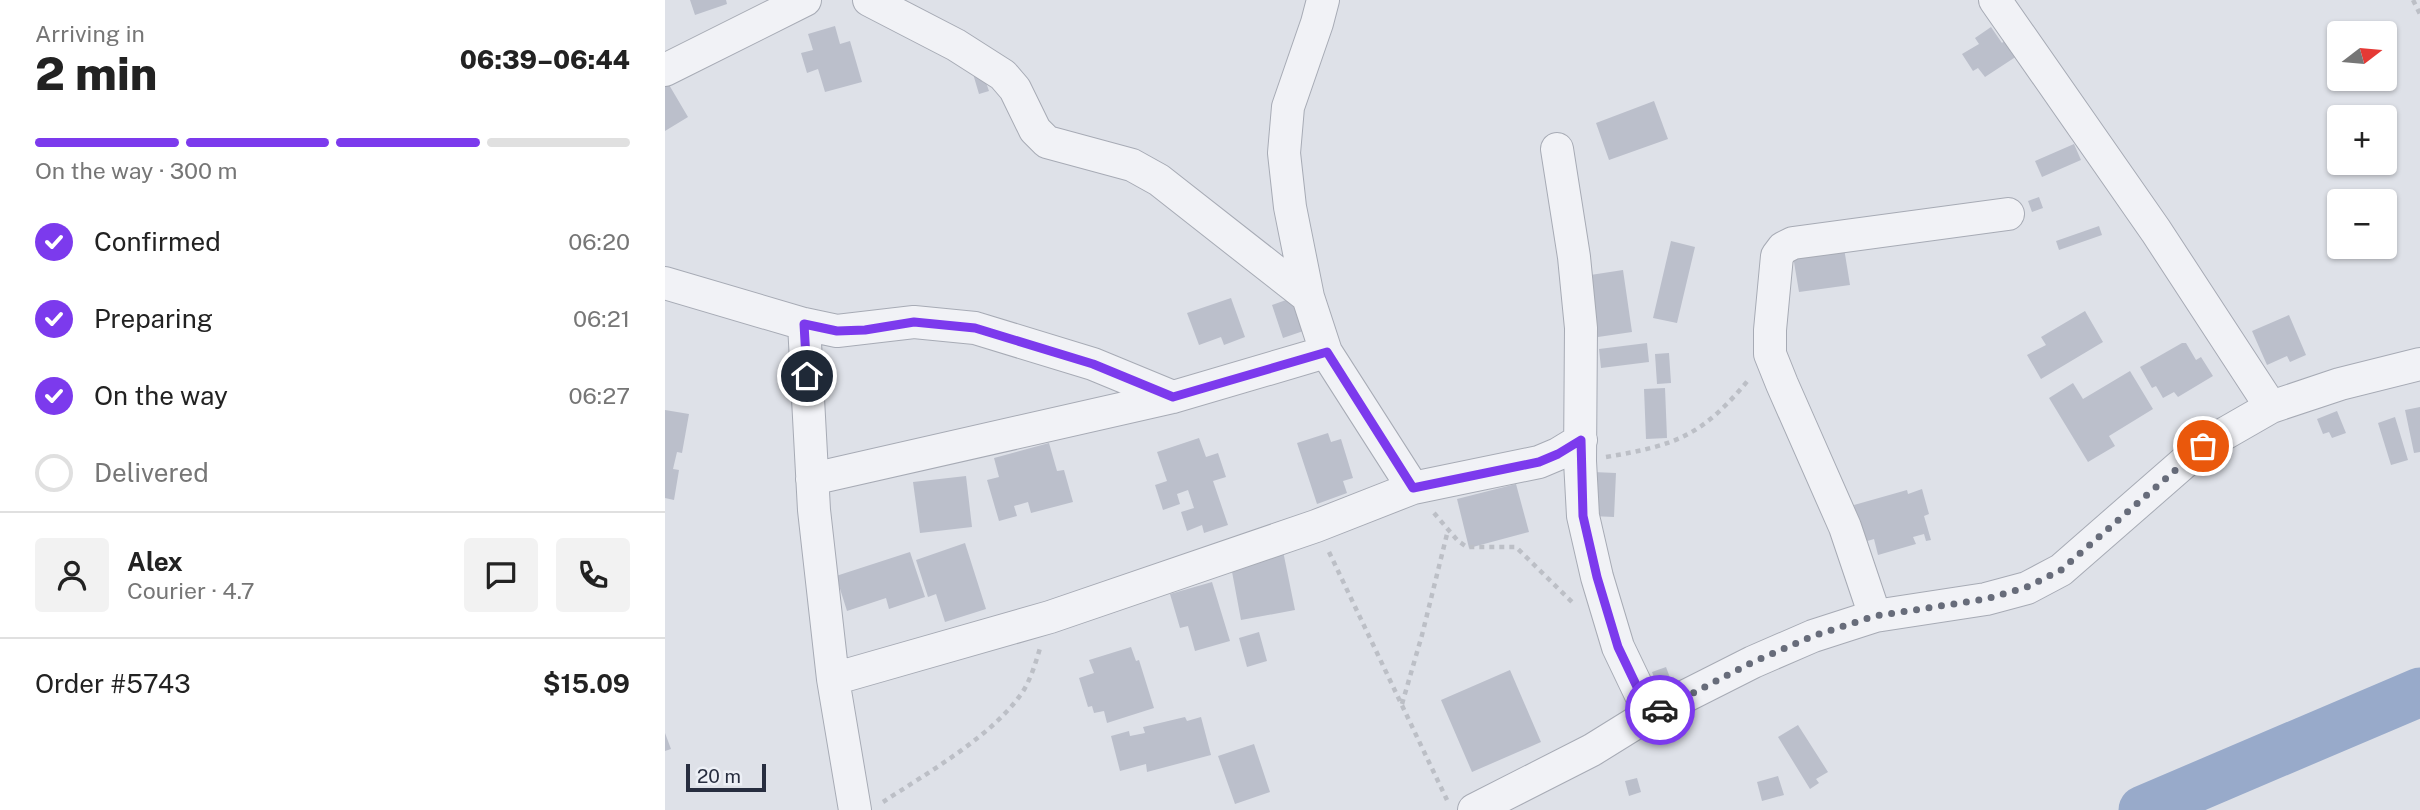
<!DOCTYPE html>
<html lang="en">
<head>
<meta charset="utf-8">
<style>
	:root { --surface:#fff; --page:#f2f2f2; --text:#222; --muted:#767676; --line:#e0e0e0; --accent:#7c3aed }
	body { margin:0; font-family:"Public Sans",sans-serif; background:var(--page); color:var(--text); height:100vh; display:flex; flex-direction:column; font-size:26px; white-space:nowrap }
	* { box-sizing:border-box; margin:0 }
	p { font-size:23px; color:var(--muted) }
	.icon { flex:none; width:38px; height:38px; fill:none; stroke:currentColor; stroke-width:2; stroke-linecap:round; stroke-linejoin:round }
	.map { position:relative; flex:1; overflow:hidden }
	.drawer { display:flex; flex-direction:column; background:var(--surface); width:665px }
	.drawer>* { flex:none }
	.needle { width:46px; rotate:74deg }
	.tools { position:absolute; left:1662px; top:21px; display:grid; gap:14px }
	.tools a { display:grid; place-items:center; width:70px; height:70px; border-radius:7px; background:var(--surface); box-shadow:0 2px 5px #0004; font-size:35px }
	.scale { position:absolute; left:21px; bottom:18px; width:80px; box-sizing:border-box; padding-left:7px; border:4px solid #272d3f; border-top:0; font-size:19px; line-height:24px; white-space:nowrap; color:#272d3f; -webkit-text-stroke:5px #edf0f6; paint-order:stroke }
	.pin { position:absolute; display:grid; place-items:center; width:60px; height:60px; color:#fff; margin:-30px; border:4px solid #fff; border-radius:50%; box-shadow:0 2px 7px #0007 }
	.courier { position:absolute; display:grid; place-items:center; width:70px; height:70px; margin:-35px; border:5px solid #7c3aed; border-radius:50%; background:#fff; color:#222; box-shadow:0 2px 9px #0007 }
	.headline em { font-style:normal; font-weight:800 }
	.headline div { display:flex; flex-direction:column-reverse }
	.headline { display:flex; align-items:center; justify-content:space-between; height:119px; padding:0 35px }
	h1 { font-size:46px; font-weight:800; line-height:52px }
	.bar { display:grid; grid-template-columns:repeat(4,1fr); gap:10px 7px; align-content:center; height:84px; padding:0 35px }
	.bar i { height:9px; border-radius:5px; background:var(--line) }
	.bar .on { background:var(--accent) }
	.bar p { grid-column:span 4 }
	.line { display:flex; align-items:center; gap:18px; padding:0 35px; border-top:2px solid var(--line) }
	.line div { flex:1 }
	.round { display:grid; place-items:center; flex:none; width:74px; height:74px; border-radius:7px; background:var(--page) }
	ol { padding:0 35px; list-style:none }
	li { display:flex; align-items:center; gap:21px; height:77px }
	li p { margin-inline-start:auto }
	li .icon { padding:7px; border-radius:50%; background:var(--accent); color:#fff; stroke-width:4 }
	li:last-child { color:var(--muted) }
	li i { width:38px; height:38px; border:4px solid var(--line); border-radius:50% }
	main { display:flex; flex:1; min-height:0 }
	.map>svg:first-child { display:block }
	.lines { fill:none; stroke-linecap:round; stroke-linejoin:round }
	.river { stroke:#98aaca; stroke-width:49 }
	.building { fill:#bbbfcb }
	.street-casing { stroke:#a7abb5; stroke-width:34 }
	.path { stroke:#bcbfc6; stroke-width:4.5; stroke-dasharray:5 5; stroke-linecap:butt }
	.street { stroke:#f1f2f6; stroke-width:32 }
	.done { stroke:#676c7a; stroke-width:7; stroke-dasharray:0 12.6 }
	.route { stroke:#7c3aed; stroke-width:9 }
</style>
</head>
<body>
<main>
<section class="drawer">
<div class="headline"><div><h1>2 min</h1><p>Arriving in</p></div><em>06:39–06:44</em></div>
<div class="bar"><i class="on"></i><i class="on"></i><i class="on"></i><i></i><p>On the way · 300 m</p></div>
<ol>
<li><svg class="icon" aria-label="check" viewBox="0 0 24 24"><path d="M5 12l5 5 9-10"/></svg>Confirmed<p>06:20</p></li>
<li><svg class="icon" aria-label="check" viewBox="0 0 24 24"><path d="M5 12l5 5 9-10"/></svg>Preparing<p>06:21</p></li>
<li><svg class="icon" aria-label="check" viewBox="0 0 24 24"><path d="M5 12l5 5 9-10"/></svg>On the way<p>06:27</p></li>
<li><i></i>Delivered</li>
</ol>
<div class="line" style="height:126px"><a class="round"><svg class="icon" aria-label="person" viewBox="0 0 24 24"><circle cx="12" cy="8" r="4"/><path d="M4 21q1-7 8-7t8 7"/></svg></a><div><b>Alex</b><p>Courier · 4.7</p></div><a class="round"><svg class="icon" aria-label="chat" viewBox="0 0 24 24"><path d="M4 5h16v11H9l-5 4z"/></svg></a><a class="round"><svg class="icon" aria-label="phone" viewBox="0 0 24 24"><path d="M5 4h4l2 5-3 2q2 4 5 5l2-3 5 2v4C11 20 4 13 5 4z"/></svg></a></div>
<div class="line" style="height:91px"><div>Order #5743</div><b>$15.09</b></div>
</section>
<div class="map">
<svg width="1755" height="810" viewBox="0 0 1755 810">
	<rect width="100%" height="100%" fill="#dee1e8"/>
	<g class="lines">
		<!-- river -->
		<path class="river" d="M 1478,810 L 1755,692"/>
	</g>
	<!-- building -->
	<path class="building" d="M 25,0 L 61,0 L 62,4 L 30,15 Z
		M 170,26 L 175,44 L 185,41 L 197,82 L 160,92 L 153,69 L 142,73 L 136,53 L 148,50 L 143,34 Z
		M 1326,27 L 1337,43 L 1341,39 L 1352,56 L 1320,77 L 1313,68 L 1308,71 L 1297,54 L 1314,44 L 1310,38 Z
		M 315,65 L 324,91 L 314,94 L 306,67 Z
		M 0,78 L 23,117 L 0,131 Z
		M 989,101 L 1003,139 L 944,160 L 931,123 Z
		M 1409,144 L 1416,160 L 1377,177 L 1370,161 Z
		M 1374,197 L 1378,208 L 1367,212 L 1363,201 Z
		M 1434,226 L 1437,235 L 1394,250 L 1391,241 Z
		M 1006,241 L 1030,247 L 1012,323 L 988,318 Z
		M 1179,248 L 1185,285 L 1134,292 L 1128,256 Z
		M 958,270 L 967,332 L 933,337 L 919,276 Z
		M 638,294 L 650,327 L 618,338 L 607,305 Z
		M 566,298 L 580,337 L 559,345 L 556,337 L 534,345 L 522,313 Z
		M 1420,311 L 1438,342 L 1376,379 L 1362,355 L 1381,345 L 1376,337 Z
		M 1624,315 L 1641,355 L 1625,362 L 1622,356 L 1602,365 L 1587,331 Z
		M 982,343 L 984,362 L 936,368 L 934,349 Z
		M 1517,343 L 1521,343 L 1531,360 L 1536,357 L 1548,376 L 1513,397 L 1509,392 L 1498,398 L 1491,386 L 1487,388 L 1475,367 Z
		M 1004,353 L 1006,383 L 992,384 L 990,354 Z
		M 1465,371 L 1488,409 L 1444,436 L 1450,446 L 1423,462 L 1384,398 L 1408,383 L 1418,399 Z
		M 1000,388 L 1002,438 L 981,439 L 979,389 Z
		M 1755,407 L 1755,452 L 1749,453 L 1740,410 Z
		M 0,410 L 24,414 L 17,453 L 12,452 L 8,469 L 14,470 L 9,500 L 0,498 Z
		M 1672,411 L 1681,433 L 1667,438 L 1664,432 L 1658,434 L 1652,419 Z
		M 1730,417 L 1743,460 L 1726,465 L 1713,423 Z
		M 663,433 L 666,442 L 676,439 L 688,478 L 678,481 L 682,493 L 652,504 L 632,443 Z
		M 534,438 L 541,457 L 553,453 L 561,477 L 548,481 L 563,525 L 539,533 L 537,525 L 522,531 L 516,512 L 529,508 L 523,490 L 512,494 L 515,504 L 498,510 L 490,485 L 502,481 L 492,452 Z
		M 384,443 L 392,471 L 399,470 L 408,502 L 366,513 L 363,502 L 349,506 L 352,516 L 334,521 L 322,480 L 334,477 L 329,458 Z
		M 928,472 L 951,473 L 949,517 L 927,516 Z
		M 301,476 L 307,527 L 255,533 L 248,482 Z
		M 851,484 L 864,532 L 804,548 L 792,499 Z
		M 1257,489 L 1264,514 L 1259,516 L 1266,540 L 1261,541 L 1259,534 L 1248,537 L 1251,544 L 1213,555 L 1209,539 L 1199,542 L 1189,505 L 1242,490 L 1243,494 Z
		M 300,543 L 321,609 L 280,622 L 271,594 L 263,597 L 251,560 Z
		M 618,551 L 630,610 L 576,620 L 565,561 Z
		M 245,552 L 260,597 L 224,609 L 221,598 L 182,611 L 171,576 Z
		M 547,582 L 565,641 L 530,651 L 523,626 L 515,628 L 505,594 Z
		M 594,632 L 602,661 L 582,667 L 574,638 Z
		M 466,647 L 471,661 L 474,660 L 489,708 L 442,723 L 439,711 L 429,713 L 427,706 L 423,707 L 414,678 L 429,673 L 424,660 Z
		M 1001,667 L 1007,683 L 993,688 L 987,672 Z
		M 845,670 L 876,742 L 807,772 L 776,700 Z
		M 520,717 L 522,721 L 536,717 L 546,755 L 482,772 L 481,764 L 455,771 L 446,736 L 464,731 L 465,736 L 480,733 L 478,727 Z
		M 1133,725 L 1163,772 L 1151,779 L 1154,783 L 1145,789 L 1113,737 Z
		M 0,733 L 6,749 L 0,751 Z
		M 589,744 L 605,792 L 570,804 L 553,756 Z
		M 1113,776 L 1119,795 L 1097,801 L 1092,782 Z
		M 972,778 L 976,792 L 964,796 L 960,781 Z"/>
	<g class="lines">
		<!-- street casing -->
		<g class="street-casing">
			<path id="street" d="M 204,0 L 291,45 L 338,75 L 350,89 L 370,130 L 382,142 L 467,165 L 494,180 L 643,297
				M 658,0 L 652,23 L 623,107 L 619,153 L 625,207 L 643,297 L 661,352 L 748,488
				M 1330,0 L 1491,231 L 1606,407
				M 0,70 L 140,0
				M 892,149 L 909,257 L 916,328 L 915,461 L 918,516 L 932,577 L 953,647 L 985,714
				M 0,283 L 139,324 L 172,331 L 249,322 L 310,328 L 428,364 L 508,397
				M 139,324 L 149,510 L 168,679 L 190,810
				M 147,479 L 508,397 L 661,352
				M 1210,616 L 1180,527 L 1117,384 L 1105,354 L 1105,330 L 1112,256 L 1118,248 L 1128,243 L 1343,214
				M 168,679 L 385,617 L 651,526 L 748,488 L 874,462 L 893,454 L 916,440
				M 809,810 L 927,750 L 985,714 L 1088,662 L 1148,636 L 1210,616 L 1321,599 L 1362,588 L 1396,570 L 1538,446 L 1606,407 L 1675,384 L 1755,364"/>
		</g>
		<!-- path -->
		<path class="path" d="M 1748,0 L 1755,14
			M 941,457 C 1013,445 1038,435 1085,378
			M 769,513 L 793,541 L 802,547 L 851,547 L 908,603
			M 664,552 L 782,800
			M 737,704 L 757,635 L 783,530
			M 218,802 C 262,773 333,733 360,688 C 367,675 371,662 375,648"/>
		<!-- street -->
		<use href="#street" class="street"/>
	</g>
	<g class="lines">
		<!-- done -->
		<path class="done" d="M 995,710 L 1088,662 L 1148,636 L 1210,616 L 1321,599 L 1362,587 L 1396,570 L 1538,446"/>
		<!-- route -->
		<path class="route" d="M 142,376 L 139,324 L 172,331 L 200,330 L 249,322 L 310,328 L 428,364 L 508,397 L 662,352 L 748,488 L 874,462 L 893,454 L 916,440 L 918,516 L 932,577 L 953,647 L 985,714 L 995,710"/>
	</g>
</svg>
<div class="tools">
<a><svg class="needle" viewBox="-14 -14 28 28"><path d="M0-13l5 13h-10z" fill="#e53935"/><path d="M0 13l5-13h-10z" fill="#767676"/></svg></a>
<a>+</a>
<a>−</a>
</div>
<div class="scale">20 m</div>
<div class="pin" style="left:1538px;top:446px;background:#ea580c"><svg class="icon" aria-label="bag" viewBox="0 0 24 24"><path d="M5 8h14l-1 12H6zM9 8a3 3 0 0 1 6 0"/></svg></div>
<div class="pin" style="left:142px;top:376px;background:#1f2937"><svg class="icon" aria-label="home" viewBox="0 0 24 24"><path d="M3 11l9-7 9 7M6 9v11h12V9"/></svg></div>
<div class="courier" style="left:995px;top:710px"><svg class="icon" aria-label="car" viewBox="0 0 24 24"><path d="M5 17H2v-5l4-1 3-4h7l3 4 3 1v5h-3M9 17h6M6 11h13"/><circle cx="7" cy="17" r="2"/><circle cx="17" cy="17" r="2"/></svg></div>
</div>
</main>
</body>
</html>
